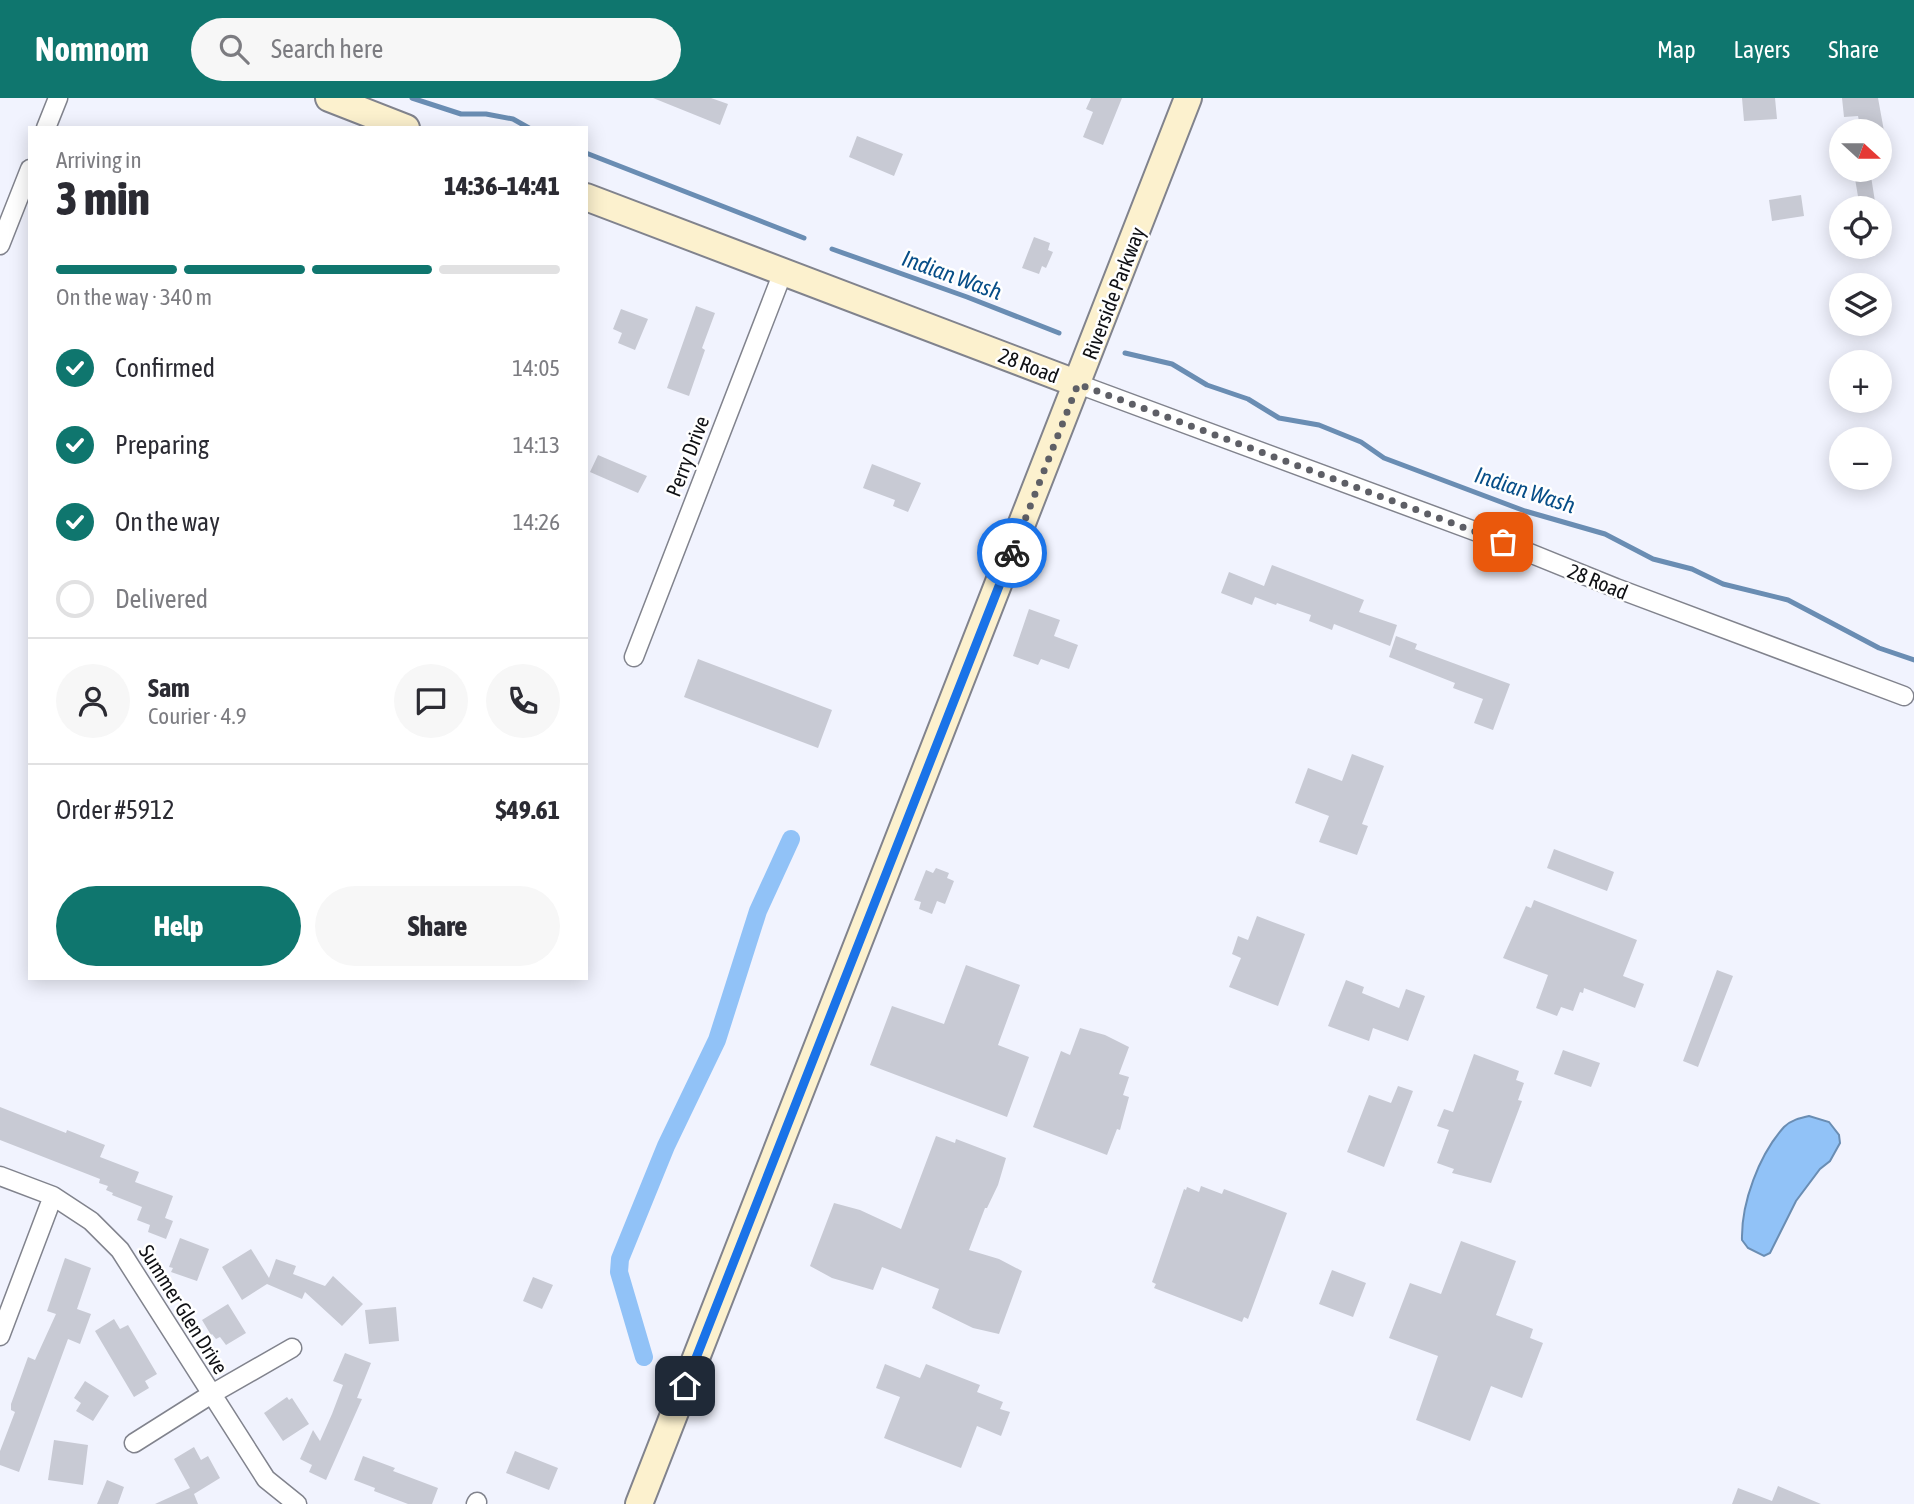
<!DOCTYPE html>
<html lang="en">
<head>
<meta charset="utf-8">
<style>
	:root { --surface:#fff; --page:#f7f7f7; --text:#2b2b33; --muted:#7c7c81; --line:#e1e1e2; --accent:#0f766e }
	body { margin:0; font-family:"Asap Condensed",sans-serif; background:var(--page); color:var(--text); height:100vh; display:flex; flex-direction:column; font-size:26px; white-space:nowrap }
	* { box-sizing:border-box; margin:0 }
	p { font-size:23px; color:var(--muted) }
	.icon { flex:none; width:38px; height:38px; fill:none; stroke:currentColor; stroke-width:2; stroke-linecap:round; stroke-linejoin:round }
	.map { position:relative; flex:1; overflow:hidden }
	.side { position:absolute; left:28px; top:28px; width:560px; height:854px; display:flex; flex-direction:column; background:var(--surface); border-radius:0px; box-shadow:0 4px 18px #0003 }
	.side>* { flex:none }
	.needle { width:46px; rotate:111deg }
	.fabs { position:absolute; left:1829px; top:21px; display:grid; gap:14px }
	.fabs a { display:grid; place-items:center; width:63px; height:63px; border-radius:50%; background:var(--surface); box-shadow:0 4px 18px #0003; font-size:35px }
	.pin { position:absolute; display:grid; place-items:center; width:60px; height:60px; color:#fff; margin:-30px; border-radius:14px; box-shadow:0 4px 10px #0006 }
	.courier { position:absolute; display:grid; place-items:center; width:70px; height:70px; margin:-35px; border:5px solid #1a73e8; border-radius:50%; background:#fff; color:#222; box-shadow:0 2px 9px #0007 }
	.headline em { font-style:normal; font-weight:800 }
	.headline div { display:flex; flex-direction:column-reverse }
	.headline { display:flex; align-items:center; justify-content:space-between; height:119px; padding:0 28px }
	h1 { font-size:46px; font-weight:800; line-height:52px }
	.bar { display:grid; grid-template-columns:repeat(4,1fr); gap:10px 7px; align-content:center; height:84px; padding:0 28px }
	.bar i { height:9px; border-radius:5px; background:var(--line) }
	.bar .on { background:var(--accent) }
	.bar p { grid-column:span 4 }
	.line { display:flex; align-items:center; gap:18px; padding:0 28px; border-top:2px solid var(--line) }
	.line div { flex:1 }
	.round { display:grid; place-items:center; flex:none; width:74px; height:74px; border-radius:37px; background:var(--page) }
	ol { padding:0 28px; list-style:none }
	li { display:flex; align-items:center; gap:21px; height:77px }
	li p { margin-inline-start:auto }
	li .icon { padding:7px; border-radius:50%; background:var(--accent); color:#fff; stroke-width:4 }
	li:last-child { color:var(--muted) }
	li i { width:38px; height:38px; border:4px solid var(--line); border-radius:50% }
	.primary-button { display:flex; gap:14px; margin-top:auto; padding:14px 28px }
	.primary-button a { flex:1; height:80px; border-radius:42px; background:var(--accent); color:#fff; font-size:28px; font-weight:800; line-height:80px; text-align:center }
	.primary-button a+a { background:var(--page); color:var(--text) }
	header { display:flex; align-items:center; gap:42px; box-sizing:border-box; height:98px; padding:0 35px; background:var(--accent); color:#fff }
	header strong { font-size:33px }
	nav { display:flex; gap:38px; margin-inline-start:auto; font-size:24px }
	.search { width:490px; height:63px; background:var(--page); display:flex; align-items:center; gap:18px; box-sizing:border-box; padding:0 24px; border-radius:38px; color:var(--muted); font-size:26px }
	.map>svg:first-child { display:block }
	.water { fill:#91c2f7; stroke:#6a8db3; stroke-width:2 }
	.lines { fill:none; stroke-linecap:round; stroke-linejoin:round }
	.stream { stroke:#6a8db3; stroke-width:5 }
	.canal { stroke:#91c2f7; stroke-width:18 }
	.building { fill:#c8cad4 }
	.street-casing { stroke:#81838d; stroke-width:21 }
	.secondary-casing { stroke:#81838d; stroke-width:30 }
	.street { stroke:#fff; stroke-width:18 }
	.secondary { stroke:#fcf1ce; stroke-width:26 }
	.done { stroke:#5e5f66; stroke-width:7; stroke-dasharray:0 12.6 }
	.route { stroke:#1a73e8; stroke-width:9 }
	.labels { text-anchor:middle; dominant-baseline:central; stroke-width:5; stroke-linejoin:round; paint-order:stroke }
	.street-label { font-size:21px; fill:#0f1014; stroke:#fff }
	.water-label { font-size:23px; font-style:italic; fill:#074e88; stroke:#fff }
</style>
</head>
<body>
<header>
<strong>Nomnom</strong>
<div class="search"><svg class="icon" aria-label="search" viewBox="0 0 24 24"><circle cx="10" cy="10" r="6"/><path d="M15 15l6 6"/></svg>Search here</div>
<nav><a>Map</a><a>Layers</a><a>Share</a></nav>
</header>
<div class="map">
<svg width="1914" height="1406" viewBox="0 0 1914 1406">
	<rect width="100%" height="100%" fill="#f1f3fe"/>
	<!-- water -->
	<path class="water" d="M 1809,1018 L 1829,1024 L 1839,1037 L 1840,1045 L 1830,1063 L 1820,1071 L 1796,1103 L 1770,1155 L 1764,1158 L 1748,1150 L 1742,1142 C 1741,1105 1759,1057 1784,1029 C 1791,1022 1800,1020 1809,1018 Z"/>
	<g class="lines">
		<!-- stream -->
		<path class="stream" d="M 412,0 L 461,16 L 486,16 L 513,21 L 529,30
			M 586,55 L 804,140
			M 832,151 L 967,199 L 1059,235
			M 1125,255 L 1172,266 L 1207,287 L 1248,301 L 1279,320 L 1319,327 L 1361,344 L 1384,360 L 1525,413 L 1605,436 L 1653,461 L 1692,471 L 1723,486 L 1788,502 L 1879,550 L 1914,562"/>
		<!-- canal -->
		<path class="canal" d="M 644,1259 L 619,1174 L 620,1161 L 666,1048 L 717,942 L 758,813 L 791,741"/>
	</g>
	<!-- building -->
	<path class="building" d="M 653,0 L 711,0 L 728,6 L 720,27 Z
		M 1091,0 L 1122,0 L 1103,47 L 1083,39 L 1093,14 L 1086,11 Z
		M 1742,0 L 1775,0 L 1777,21 L 1744,23 Z
		M 1842,0 L 1878,0 L 1884,33 L 1861,33 L 1858,18 L 1844,19 Z
		M 857,38 L 903,56 L 894,78 L 849,59 Z
		M 1870,72 L 1876,110 L 1860,110 L 1854,75 Z
		M 1801,97 L 1804,118 L 1772,123 L 1769,102 Z
		M 1034,139 L 1050,145 L 1048,152 L 1053,154 L 1046,170 L 1042,168 L 1039,176 L 1022,170 Z
		M 696,208 L 715,215 L 702,250 L 705,252 L 689,298 L 667,290 Z
		M 621,211 L 648,221 L 635,252 L 618,245 L 622,235 L 613,231 Z
		M 598,357 L 647,378 L 638,395 L 590,374 Z
		M 872,366 L 921,385 L 908,414 L 893,408 L 895,402 L 863,390 Z
		M 1272,467 L 1364,502 L 1359,514 L 1397,527 L 1390,548 L 1334,526 L 1332,532 L 1309,523 L 1311,517 L 1277,505 L 1276,507 L 1255,499 L 1252,507 L 1221,495 L 1229,474 L 1264,488 Z
		M 1029,511 L 1060,522 L 1054,538 L 1078,547 L 1069,571 L 1041,561 L 1038,567 L 1013,558 Z
		M 1396,538 L 1417,546 L 1415,551 L 1510,586 L 1493,632 L 1474,625 L 1483,601 L 1453,590 L 1455,585 L 1389,559 Z
		M 698,561 L 832,612 L 818,650 L 684,599 Z
		M 1352,656 L 1384,668 L 1362,726 L 1368,728 L 1357,757 L 1319,744 L 1329,718 L 1295,705 L 1308,670 L 1342,683 Z
		M 1554,751 L 1614,774 L 1607,793 L 1547,770 Z
		M 936,770 L 949,775 L 947,780 L 954,783 L 945,806 L 937,803 L 932,816 L 919,811 L 921,804 L 914,802 L 926,772 L 933,775 Z
		M 1534,802 L 1637,842 L 1623,878 L 1644,886 L 1635,910 L 1584,890 L 1583,895 L 1580,894 L 1573,913 L 1561,909 L 1557,918 L 1536,910 L 1548,877 L 1503,860 L 1526,808 L 1531,810 Z
		M 1257,818 L 1305,836 L 1278,908 L 1229,889 L 1241,860 L 1232,856 L 1238,838 L 1248,842 Z
		M 966,867 L 1020,887 L 998,947 L 1029,959 L 1007,1019 L 870,967 L 892,908 L 944,926 Z
		M 1717,872 L 1733,878 L 1698,969 L 1683,963 Z
		M 1346,882 L 1364,889 L 1362,895 L 1399,910 L 1406,891 L 1425,898 L 1408,943 L 1373,930 L 1369,943 L 1328,928 Z
		M 1080,930 L 1105,937 L 1129,949 L 1119,976 L 1129,979 L 1123,997 L 1129,999 L 1120,1032 L 1117,1031 L 1107,1057 L 1033,1029 L 1061,953 L 1070,957 Z
		M 1563,952 L 1600,965 L 1591,989 L 1554,976 Z
		M 1474,956 L 1519,973 L 1516,982 L 1524,985 L 1518,1002 L 1522,1003 L 1491,1085 L 1452,1075 L 1454,1071 L 1437,1065 L 1449,1032 L 1437,1028 L 1444,1011 L 1453,1014 Z
		M 1398,988 L 1413,993 L 1384,1069 L 1347,1054 L 1369,997 L 1391,1005 Z
		M 0,1009 L 66,1035 L 67,1032 L 105,1047 L 100,1059 L 139,1074 L 135,1084 L 173,1098 L 165,1120 L 173,1123 L 166,1141 L 148,1134 L 150,1127 L 137,1122 L 142,1109 L 112,1097 L 113,1095 L 106,1092 L 108,1088 L 99,1085 L 100,1081 L 0,1042 Z
		M 936,1038 L 955,1045 L 956,1041 L 1006,1060 L 998,1087 L 987,1110 L 985,1110 L 969,1152 L 999,1161 L 1022,1173 L 999,1236 L 973,1230 L 932,1210 L 939,1191 L 882,1169 L 873,1192 L 832,1180 L 810,1168 L 834,1105 L 860,1112 L 901,1131 Z
		M 1201,1088 L 1222,1096 L 1224,1091 L 1287,1115 L 1248,1221 L 1244,1219 L 1242,1224 L 1154,1190 L 1156,1186 L 1152,1184 L 1184,1091 L 1186,1092 L 1187,1089 L 1199,1094 Z
		M 180,1140 L 209,1151 L 197,1183 L 171,1174 L 173,1170 L 169,1169 Z
		M 1461,1143 L 1516,1163 L 1496,1217 L 1533,1231 L 1530,1240 L 1543,1245 L 1522,1300 L 1491,1288 L 1470,1343 L 1416,1322 L 1438,1258 L 1389,1240 L 1410,1185 L 1441,1196 Z
		M 251,1151 L 269,1180 L 276,1161 L 296,1168 L 293,1176 L 325,1188 L 333,1178 L 363,1206 L 342,1228 L 305,1194 L 302,1201 L 267,1186 L 242,1202 L 222,1169 Z
		M 65,1160 L 91,1170 L 77,1211 L 91,1216 L 80,1246 L 68,1241 L 19,1374 L 0,1367 L 0,1353 L 15,1314 L 11,1312 L 11,1306 L 28,1259 L 35,1262 L 56,1216 L 47,1213 Z
		M 1332,1172 L 1366,1185 L 1353,1219 L 1319,1206 Z
		M 533,1179 L 553,1187 L 542,1211 L 523,1203 Z
		M 228,1206 L 246,1235 L 226,1247 L 220,1239 L 216,1241 L 212,1236 L 211,1237 L 202,1222 Z
		M 396,1209 L 399,1243 L 369,1246 L 365,1212 Z
		M 114,1221 L 120,1231 L 128,1227 L 157,1276 L 145,1283 L 149,1290 L 134,1299 L 95,1233 Z
		M 345,1255 L 371,1265 L 357,1300 L 362,1301 L 326,1382 L 309,1374 L 312,1367 L 300,1361 L 313,1332 L 320,1343 L 332,1316 L 343,1287 L 333,1283 Z
		M 885,1266 L 920,1280 L 926,1266 L 980,1287 L 977,1294 L 1003,1304 L 1000,1311 L 1010,1314 L 1001,1338 L 977,1328 L 961,1370 L 884,1340 L 900,1299 L 876,1290 Z
		M 85,1283 L 109,1298 L 93,1323 L 76,1313 L 81,1305 L 74,1300 Z
		M 287,1299 L 289,1302 L 292,1300 L 309,1326 L 283,1343 L 264,1315 Z
		M 54,1342 L 88,1347 L 83,1387 L 48,1382 Z
		M 194,1349 L 201,1362 L 208,1358 L 220,1380 L 194,1396 L 198,1406 L 155,1406 L 190,1390 L 174,1361 Z
		M 515,1353 L 558,1370 L 549,1392 L 506,1375 Z
		M 363,1358 L 395,1370 L 393,1373 L 438,1390 L 432,1406 L 408,1406 L 374,1393 L 375,1390 L 354,1382 Z
		M 107,1382 L 124,1389 L 118,1406 L 97,1406 Z
		M 1778,1388 L 1821,1406 L 1732,1406 L 1738,1390 L 1772,1403 Z"/>
	<g class="lines">
		<!-- street casing -->
		<g class="street-casing">
			<path id="street" d="M 46,30 L 58,0
				M 0,147 L 30,71
				M 1078,286 L 1480,435 L 1616,490 L 1904,598
				M 634,559 L 783,174
				M 0,1078 L 53,1098 L 91,1123 L 120,1152 L 266,1381 L 297,1406
				M 0,1238 L 53,1098
				M 134,1345 L 210,1297 L 292,1250
				M 476,1406 L 477,1404"/>
		</g>
		<!-- secondary casing -->
		<g class="secondary-casing">
			<path id="secondary" d="M 329,0 L 406,30
				M 586,99 L 1078,286
				M 639,1406 L 1188,0"/>
		</g>
		<!-- street -->
		<use href="#street" class="street"/>
		<!-- secondary -->
		<use href="#secondary" class="secondary"/>
	</g>
	<g class="lines">
		<!-- done -->
		<path class="done" d="M 1012,455 L 1078,286 L 1503,444"/>
		<!-- route -->
		<path class="route" d="M 685,1288 L 1012,455"/>
	</g>
	<g class="labels">
		<!-- street labels -->
		<g class="street-label">
			<text transform="translate(1113 195) rotate(-69)">Riverside Parkway</text>
			<text transform="translate(1029 267) rotate(21)">28 Road</text>
			<text transform="translate(687 358) rotate(-69)">Perry Drive</text>
			<text transform="translate(1598 483) rotate(22)">28 Road</text>
			<text transform="translate(184 1211) rotate(58)">Summer Glen Drive</text>
		</g>
		<!-- water labels -->
		<g class="water-label">
			<text transform="translate(952 177) rotate(20)">Indian Wash</text>
			<text transform="translate(1525 392) rotate(18)">Indian Wash</text>
		</g>
	</g>
</svg>
<div class="fabs">
<a><svg class="needle" viewBox="-14 -14 28 28"><path d="M0-13l5 13h-10z" fill="#e53935"/><path d="M0 13l5-13h-10z" fill="#7c7c81"/></svg></a>
<a><svg class="icon" aria-label="locate" viewBox="0 0 24 24"><circle cx="12" cy="12" r="6"/><path d="M12 2v4M12 18v4M2 12h4M18 12h4"/></svg></a>
<a><svg class="icon" aria-label="layers" viewBox="0 0 24 24"><path d="M12 4l9 5-9 5-9-5zM3 14l9 5 9-5"/></svg></a>
<a>+</a>
<a>−</a>
</div>
<div class="pin" style="left:1503px;top:444px;background:#ea580c"><svg class="icon" aria-label="bag" viewBox="0 0 24 24"><path d="M5 8h14l-1 12H6zM9 8a3 3 0 0 1 6 0"/></svg></div>
<div class="pin" style="left:685px;top:1288px;background:#1f2937"><svg class="icon" aria-label="home" viewBox="0 0 24 24"><path d="M3 11l9-7 9 7M6 9v11h12V9"/></svg></div>
<div class="courier" style="left:1012px;top:455px"><svg class="icon" aria-label="bike" viewBox="0 0 24 24"><circle cx="6" cy="16" r="4"/><circle cx="18" cy="16" r="4"/><path d="M6 16l4-8h5l3 8M10 8l3 8H6M13 5h3"/></svg></div>
<section class="side">
<div class="headline"><div><h1>3 min</h1><p>Arriving in</p></div><em>14:36–14:41</em></div>
<div class="bar"><i class="on"></i><i class="on"></i><i class="on"></i><i></i><p>On the way · 340 m</p></div>
<ol>
<li><svg class="icon" aria-label="check" viewBox="0 0 24 24"><path d="M5 12l5 5 9-10"/></svg>Confirmed<p>14:05</p></li>
<li><svg class="icon" aria-label="check" viewBox="0 0 24 24"><path d="M5 12l5 5 9-10"/></svg>Preparing<p>14:13</p></li>
<li><svg class="icon" aria-label="check" viewBox="0 0 24 24"><path d="M5 12l5 5 9-10"/></svg>On the way<p>14:26</p></li>
<li><i></i>Delivered</li>
</ol>
<div class="line" style="height:126px"><a class="round"><svg class="icon" aria-label="person" viewBox="0 0 24 24"><circle cx="12" cy="8" r="4"/><path d="M4 21q1-7 8-7t8 7"/></svg></a><div><b>Sam</b><p>Courier · 4.9</p></div><a class="round"><svg class="icon" aria-label="chat" viewBox="0 0 24 24"><path d="M4 5h16v11H9l-5 4z"/></svg></a><a class="round"><svg class="icon" aria-label="phone" viewBox="0 0 24 24"><path d="M5 4h4l2 5-3 2q2 4 5 5l2-3 5 2v4C11 20 4 13 5 4z"/></svg></a></div>
<div class="line" style="height:91px"><div>Order #5912</div><b>$49.61</b></div>
<div class="primary-button"><a>Help</a><a>Share</a></div>
</section>
</div>
</body>
</html>
